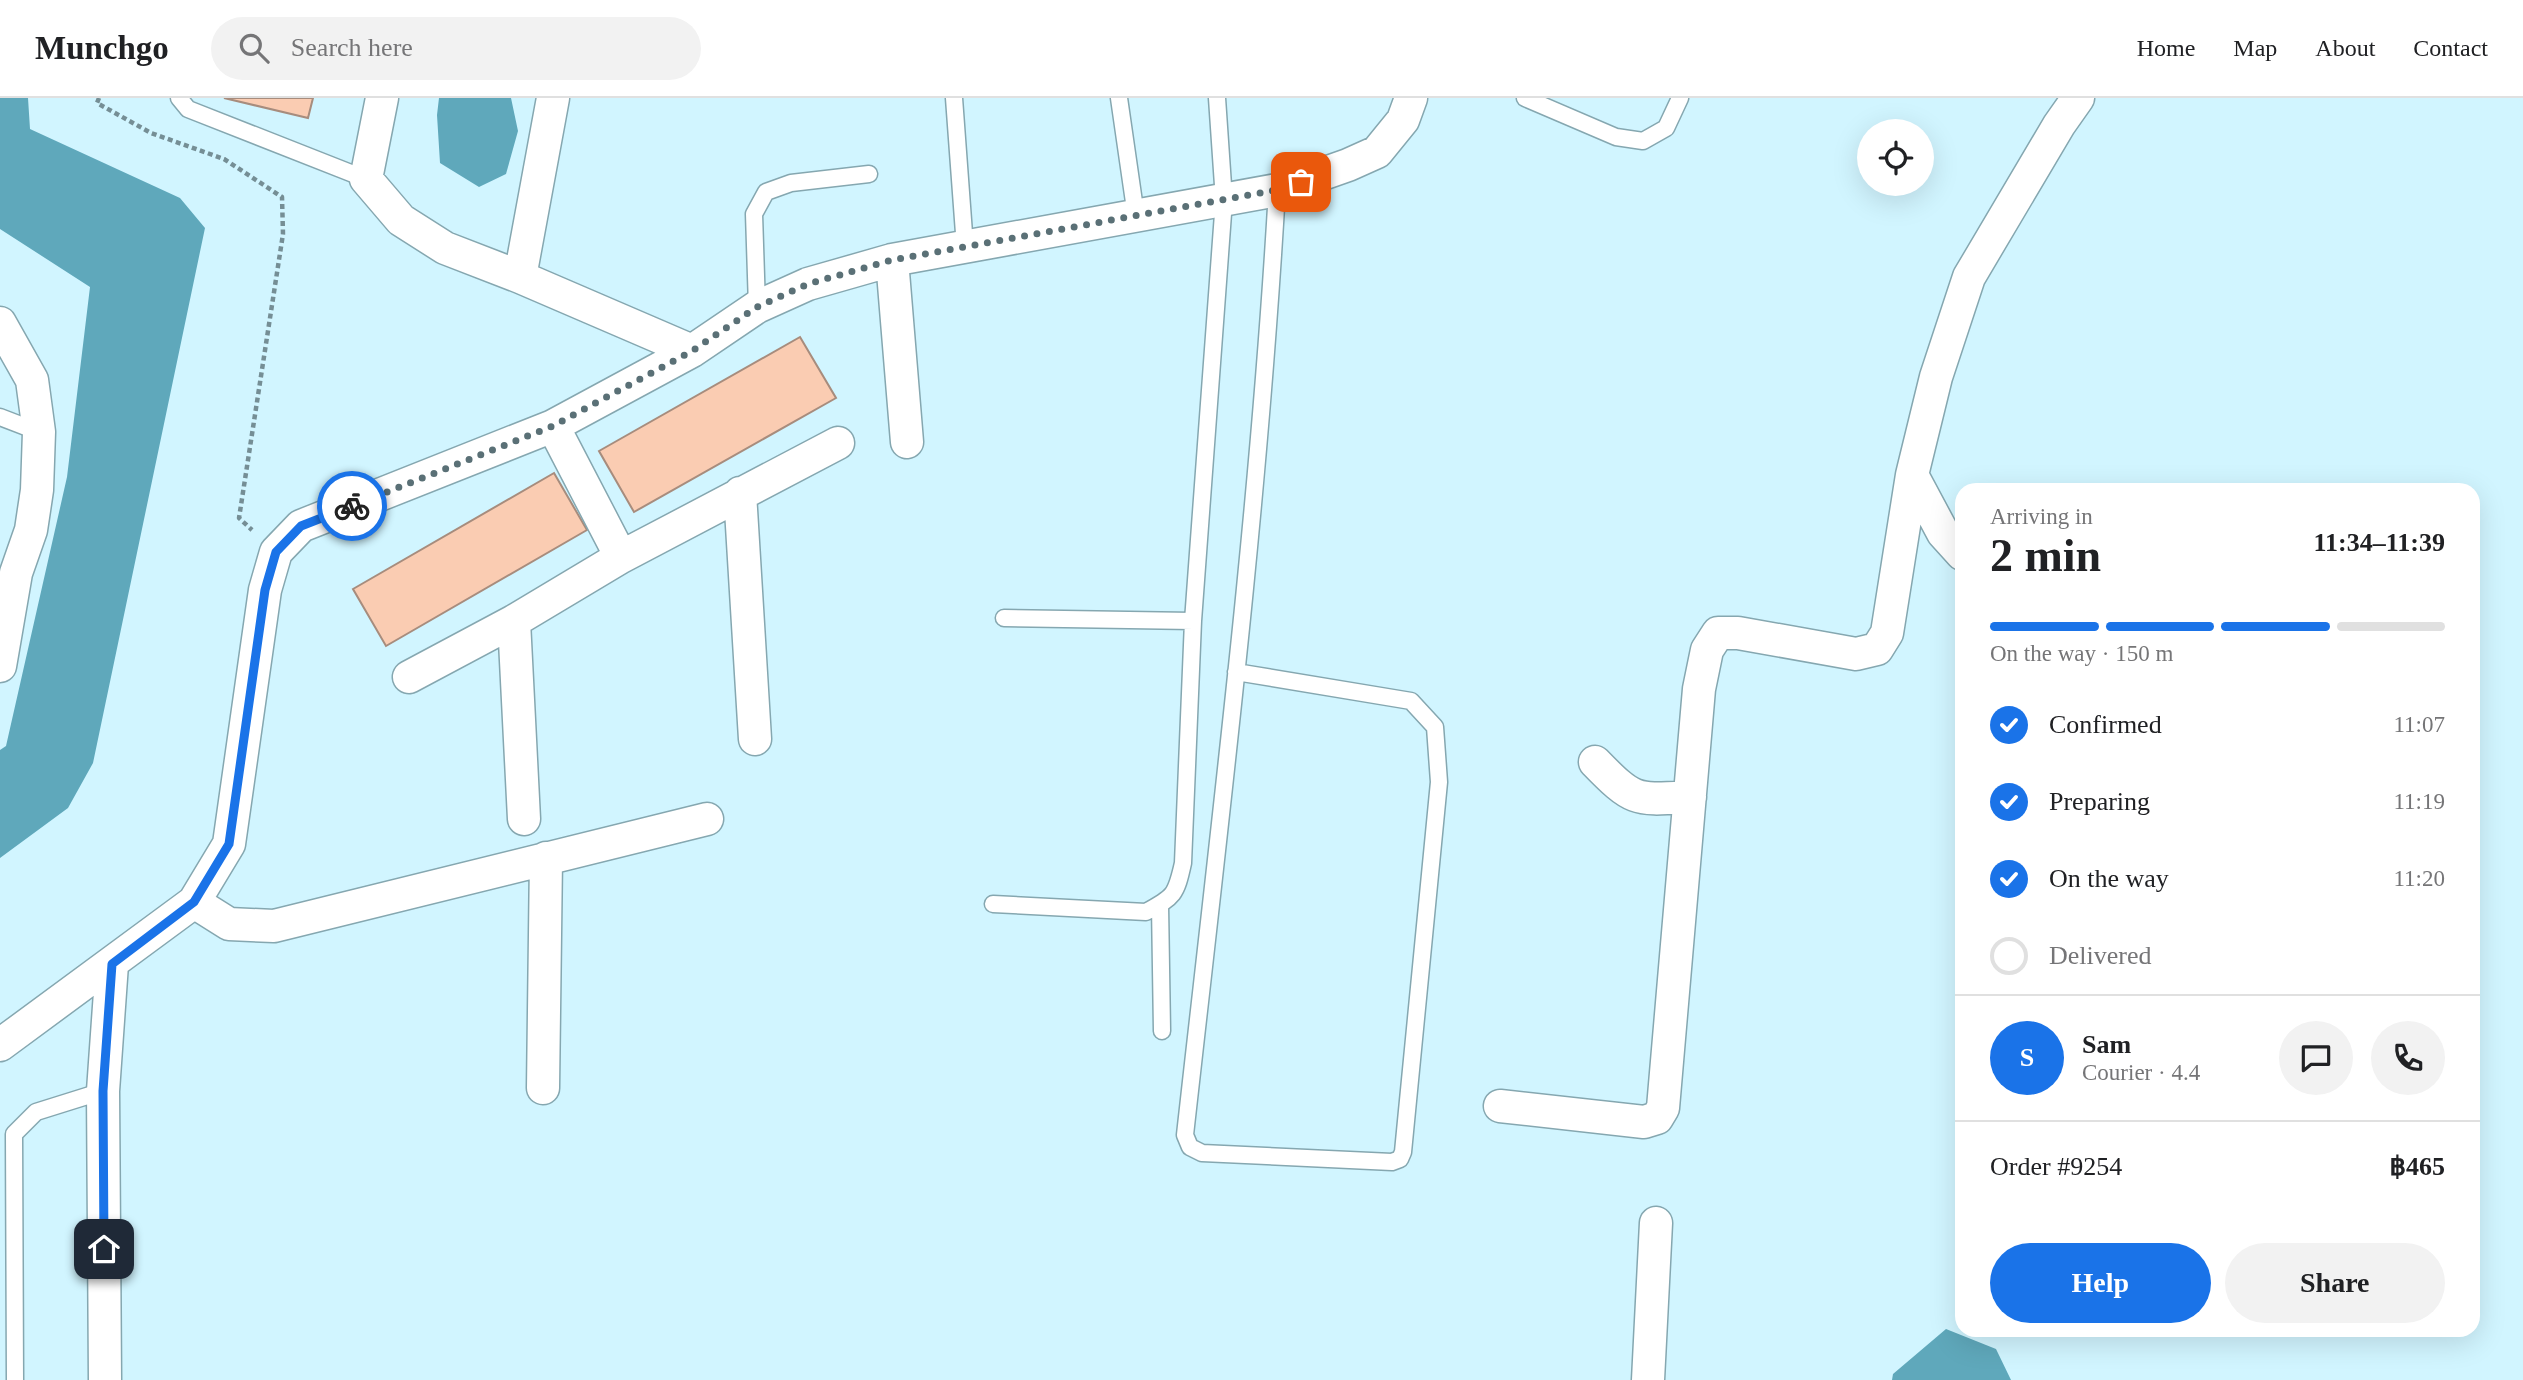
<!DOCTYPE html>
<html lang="en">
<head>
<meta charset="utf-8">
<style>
	:root { --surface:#fff; --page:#f2f2f2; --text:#202124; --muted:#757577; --line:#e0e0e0; --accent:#1a73e8 }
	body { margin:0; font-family:Georgia,serif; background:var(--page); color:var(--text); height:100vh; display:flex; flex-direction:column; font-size:26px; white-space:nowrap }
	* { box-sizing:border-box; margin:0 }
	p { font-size:23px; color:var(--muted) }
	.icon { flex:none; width:38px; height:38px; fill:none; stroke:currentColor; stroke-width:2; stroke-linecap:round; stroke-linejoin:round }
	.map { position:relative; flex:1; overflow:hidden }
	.side { position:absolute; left:1955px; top:385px; width:525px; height:854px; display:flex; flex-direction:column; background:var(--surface); border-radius:21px; box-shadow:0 7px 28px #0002 }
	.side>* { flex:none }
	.buttons { position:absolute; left:1857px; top:21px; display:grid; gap:14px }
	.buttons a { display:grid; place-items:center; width:77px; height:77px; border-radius:50%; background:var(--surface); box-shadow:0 7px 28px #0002; font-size:35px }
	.pin { position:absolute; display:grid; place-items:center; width:60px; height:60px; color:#fff; margin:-30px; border-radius:14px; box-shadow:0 4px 10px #0006 }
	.courier { position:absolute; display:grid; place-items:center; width:70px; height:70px; margin:-35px; border:5px solid #1a73e8; border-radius:50%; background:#fff; color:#222; box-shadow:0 2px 9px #0007 }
	.overview em { font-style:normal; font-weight:700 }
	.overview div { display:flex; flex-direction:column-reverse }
	.overview { display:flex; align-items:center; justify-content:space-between; height:119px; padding:0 35px }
	h1 { font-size:46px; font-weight:700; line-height:52px }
	.bar { display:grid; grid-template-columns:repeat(4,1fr); gap:10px 7px; align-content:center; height:84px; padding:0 35px }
	.bar i { height:9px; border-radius:5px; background:var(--line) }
	.bar .selected { background:var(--accent) }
	.bar p { grid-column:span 4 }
	.line { display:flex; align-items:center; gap:18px; padding:0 35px; border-top:2px solid var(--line) }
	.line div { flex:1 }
	.round { display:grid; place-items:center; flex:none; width:74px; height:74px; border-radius:37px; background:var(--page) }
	ol { padding:0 35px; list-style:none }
	li { display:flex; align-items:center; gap:21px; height:77px }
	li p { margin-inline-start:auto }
	li .icon { padding:7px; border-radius:50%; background:var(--accent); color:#fff; stroke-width:4 }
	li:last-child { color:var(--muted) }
	li i { width:38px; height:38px; border:4px solid var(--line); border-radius:50% }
	.action { display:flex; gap:14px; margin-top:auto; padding:14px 35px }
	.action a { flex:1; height:80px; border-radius:42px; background:var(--accent); color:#fff; font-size:28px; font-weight:700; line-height:80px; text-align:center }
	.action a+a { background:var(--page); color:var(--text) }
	header { display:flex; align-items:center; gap:42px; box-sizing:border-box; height:98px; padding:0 35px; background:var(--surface); border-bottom:2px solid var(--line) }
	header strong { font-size:33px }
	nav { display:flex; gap:38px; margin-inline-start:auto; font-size:24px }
	.search { width:490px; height:63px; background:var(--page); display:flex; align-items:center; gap:18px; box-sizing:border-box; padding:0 24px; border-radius:38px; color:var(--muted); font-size:26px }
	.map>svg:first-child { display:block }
	.water { fill:#5fa8bb }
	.building { fill:#faccb2; stroke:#a78c7d; stroke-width:2 }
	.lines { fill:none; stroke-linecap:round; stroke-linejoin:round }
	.service-casing { stroke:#85a7b0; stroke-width:19 }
	.minor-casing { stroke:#85a7b0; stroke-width:35 }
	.path { stroke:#758e95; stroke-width:4.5; stroke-dasharray:5 3.5; stroke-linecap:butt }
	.service { stroke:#fff; stroke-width:16 }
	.minor { stroke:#fff; stroke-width:32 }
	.done { stroke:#5a7076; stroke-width:7; stroke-dasharray:0 12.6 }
	.route { stroke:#1a73e8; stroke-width:9 }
</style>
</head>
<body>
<header>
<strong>Munchgo</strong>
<div class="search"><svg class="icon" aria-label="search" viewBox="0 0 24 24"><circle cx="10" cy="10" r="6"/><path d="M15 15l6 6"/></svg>Search here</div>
<nav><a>Home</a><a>Map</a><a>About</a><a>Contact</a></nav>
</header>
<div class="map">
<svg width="2523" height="1282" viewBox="0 0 2523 1282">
	<rect width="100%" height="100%" fill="#d1f5ff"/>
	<!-- water -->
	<path class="water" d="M 0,0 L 28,0 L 30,31 L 180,100 L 205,130 L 93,665 L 68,710 L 0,760 L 0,652 L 6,648 L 67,379 L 90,189 L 0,131 Z
		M 439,0 L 511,0 L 518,33 L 506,76 L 479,89 L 440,65 L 437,17 Z
		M 1946,1231 L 1996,1251 L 2011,1282 L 1892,1282 L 1893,1276 Z"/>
	<!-- building -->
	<path class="building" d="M 224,0 L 313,0 L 308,20 Z
		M 800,239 L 836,300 L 634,414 L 599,353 Z
		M 554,375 L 587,432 L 386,548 L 353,491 Z"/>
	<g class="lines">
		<!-- service casing -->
		<g class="service-casing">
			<path id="service" d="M 179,0 L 188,11 L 366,81
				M 954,0 L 965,149
				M 1119,0 L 1136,118
				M 1525,0 L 1616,39 L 1643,43 L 1666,30 L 1680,0
				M 757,209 L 754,116 L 766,94 L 791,85 L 869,76
				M 0,319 L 39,334
				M 1004,520 L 1193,523
				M 1236,574 L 1411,603 L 1435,629 L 1439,684 L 1403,1054 L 1400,1061 L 1392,1064 L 1202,1055 L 1190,1049 L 1185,1037 C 1220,723 1259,408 1277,92
				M 993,806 L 1146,814 C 1174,799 1176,797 1183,765 L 1193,523 L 1224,102 L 1217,0
				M 1160,807 L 1162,933
				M 15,1282 L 14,1036 L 36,1014 L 103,993"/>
		</g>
		<!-- minor casing -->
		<g class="minor-casing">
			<path id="minor" d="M 382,0 L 366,81 L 401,122 L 445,150 L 520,179 L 692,253
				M 892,162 L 907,344
				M 520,179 L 553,0
				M 0,225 L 32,282 L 39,334 L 37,392 L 31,432 L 16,475 L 0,568
				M 553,328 L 621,459
				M 740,395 L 755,641
				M 1962,456 L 1943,435 L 1912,377 L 1936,279 L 1969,179 L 2059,27 L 2078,0
				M 514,523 L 524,721
				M 409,579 L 514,523 L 621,459 L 838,345
				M 1595,664 C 1634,704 1635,702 1690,699
				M 194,804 L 229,826 L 274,828 L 707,721
				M 0,947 L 194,804 L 229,746 L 265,492 L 276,454 L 301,428 L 553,328 L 692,253 L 757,209 L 808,186 L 892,162 L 1277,92 L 1348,67 L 1377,54 L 1403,22 L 1411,0
				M 543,990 L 546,760
				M 1500,1008 L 1644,1024 L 1657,1020 L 1663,1010 L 1699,591 L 1707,552 L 1718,535 L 1738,535 L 1856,556 L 1877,551 L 1887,535 L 1912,377
				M 105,1282 L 103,993 L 112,866
				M 1648,1282 L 1656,1125"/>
		</g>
		<!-- path -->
		<path class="path" d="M 99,0 L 97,5 L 151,35 L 224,61 L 282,99 L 283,136 L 239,420 L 252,432"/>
		<!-- service -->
		<use href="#service" class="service"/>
		<!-- minor -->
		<use href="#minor" class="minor"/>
	</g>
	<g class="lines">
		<!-- done -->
		<path class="done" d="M 352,408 L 553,328 L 692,253 L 757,209 L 808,186 L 892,162 L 1277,92 L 1301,84"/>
		<!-- route -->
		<path class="route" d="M 104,1151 L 103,993 L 112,866 L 194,804 L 229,746 L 265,492 L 276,454 L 301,428 L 352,408"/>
	</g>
</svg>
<div class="buttons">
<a><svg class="icon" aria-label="locate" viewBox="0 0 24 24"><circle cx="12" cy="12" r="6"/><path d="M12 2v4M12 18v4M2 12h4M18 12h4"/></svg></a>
</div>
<div class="pin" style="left:1301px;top:84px;background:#ea580c"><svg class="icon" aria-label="bag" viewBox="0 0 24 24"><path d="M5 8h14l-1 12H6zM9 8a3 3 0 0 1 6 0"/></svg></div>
<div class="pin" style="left:104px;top:1151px;background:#1f2937"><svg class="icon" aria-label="home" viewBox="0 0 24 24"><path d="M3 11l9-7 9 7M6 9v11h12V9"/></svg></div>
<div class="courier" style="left:352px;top:408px"><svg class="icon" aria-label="bike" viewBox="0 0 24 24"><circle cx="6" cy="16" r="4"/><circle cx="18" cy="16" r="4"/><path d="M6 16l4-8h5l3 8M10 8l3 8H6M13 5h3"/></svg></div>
<section class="side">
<div class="overview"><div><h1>2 min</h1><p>Arriving in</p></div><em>11:34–11:39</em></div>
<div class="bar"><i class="selected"></i><i class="selected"></i><i class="selected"></i><i></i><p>On the way · 150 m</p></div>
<ol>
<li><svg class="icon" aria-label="check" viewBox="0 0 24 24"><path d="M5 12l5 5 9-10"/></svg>Confirmed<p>11:07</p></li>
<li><svg class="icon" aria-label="check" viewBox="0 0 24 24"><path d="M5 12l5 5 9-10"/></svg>Preparing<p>11:19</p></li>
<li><svg class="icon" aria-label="check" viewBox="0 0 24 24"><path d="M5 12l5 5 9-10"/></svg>On the way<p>11:20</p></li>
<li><i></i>Delivered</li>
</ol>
<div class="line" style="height:126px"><b class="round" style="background:var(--accent);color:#fff">S</b><div><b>Sam</b><p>Courier · 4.4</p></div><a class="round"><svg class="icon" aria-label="chat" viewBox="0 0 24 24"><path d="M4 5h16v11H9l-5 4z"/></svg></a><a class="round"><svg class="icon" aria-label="phone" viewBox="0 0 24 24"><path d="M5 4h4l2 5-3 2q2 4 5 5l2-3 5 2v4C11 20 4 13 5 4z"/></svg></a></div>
<div class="line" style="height:91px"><div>Order #9254</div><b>฿465</b></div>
<div class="action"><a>Help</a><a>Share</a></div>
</section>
</div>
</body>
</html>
